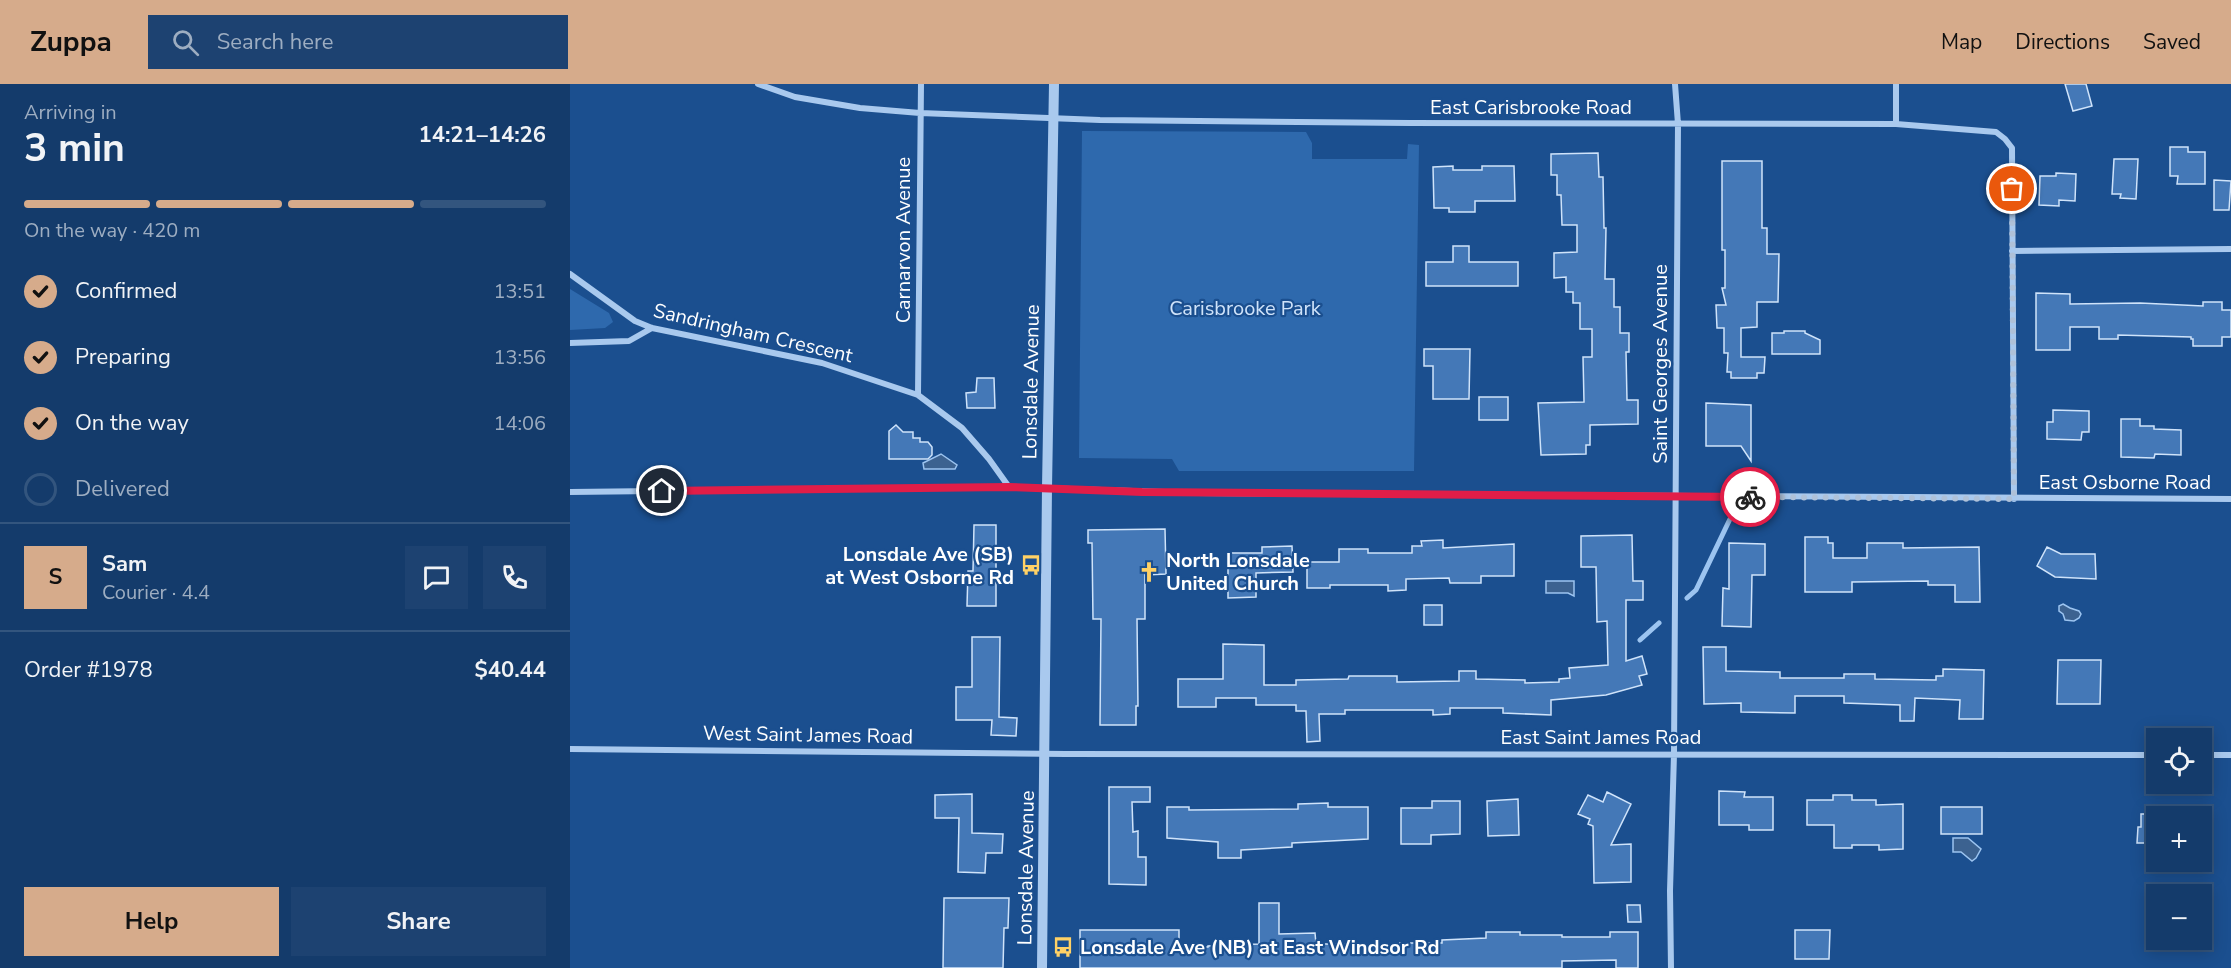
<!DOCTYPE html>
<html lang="en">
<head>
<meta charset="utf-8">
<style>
	:root { --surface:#143b6b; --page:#1d4271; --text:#f1f3f6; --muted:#9dadc1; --line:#33557e; --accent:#d6ab8b }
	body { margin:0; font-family:"Nunito Sans",sans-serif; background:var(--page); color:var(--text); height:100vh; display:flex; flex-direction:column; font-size:22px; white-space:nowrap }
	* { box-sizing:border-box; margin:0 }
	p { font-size:20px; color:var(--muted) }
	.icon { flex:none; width:33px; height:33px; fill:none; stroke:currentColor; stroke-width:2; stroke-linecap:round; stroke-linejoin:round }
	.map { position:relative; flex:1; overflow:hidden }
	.panel { display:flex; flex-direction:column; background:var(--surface); width:570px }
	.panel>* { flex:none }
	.controls { position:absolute; left:1576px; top:644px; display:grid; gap:12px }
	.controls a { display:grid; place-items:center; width:66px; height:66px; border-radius:0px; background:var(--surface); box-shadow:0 3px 15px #0003,0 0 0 2px var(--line); font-size:30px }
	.pin { position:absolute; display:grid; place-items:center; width:51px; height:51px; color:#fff; margin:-26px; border:3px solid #fff; border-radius:50%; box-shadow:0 2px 6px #0007 }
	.courier { position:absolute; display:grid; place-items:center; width:60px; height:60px; margin:-30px; border:4px solid #e11d48; border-radius:50%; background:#fff; color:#222; box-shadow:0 2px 8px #0007 }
	.headline em { font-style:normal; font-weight:700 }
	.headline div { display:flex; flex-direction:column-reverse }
	.headline { display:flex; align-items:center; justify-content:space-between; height:102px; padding:0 24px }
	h1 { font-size:39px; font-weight:700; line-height:45px }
	.bar { display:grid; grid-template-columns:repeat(4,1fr); gap:9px 6px; align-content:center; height:72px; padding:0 24px }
	.bar i { height:8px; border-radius:4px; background:var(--line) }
	.bar .selected { background:var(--accent) }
	.bar p { grid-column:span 4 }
	.line { display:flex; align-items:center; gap:15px; padding:0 24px; border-top:2px solid var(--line) }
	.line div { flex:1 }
	.round { display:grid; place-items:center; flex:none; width:63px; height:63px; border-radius:0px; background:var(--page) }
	ol { padding:0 24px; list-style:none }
	li { display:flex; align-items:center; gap:18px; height:66px }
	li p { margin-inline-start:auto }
	li .icon { padding:6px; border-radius:50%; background:var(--accent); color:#111; stroke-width:4 }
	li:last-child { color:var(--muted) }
	li i { width:33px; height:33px; border:3px solid var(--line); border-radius:50% }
	.cta { display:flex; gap:12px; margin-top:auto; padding:12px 24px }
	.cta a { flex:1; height:69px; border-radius:0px; background:var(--accent); color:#111; font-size:24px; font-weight:700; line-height:69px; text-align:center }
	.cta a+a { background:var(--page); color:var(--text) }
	header { display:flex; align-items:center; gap:36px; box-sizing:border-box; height:84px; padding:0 30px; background:var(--accent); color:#111 }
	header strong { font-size:28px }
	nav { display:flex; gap:33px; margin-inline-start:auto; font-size:21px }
	.search { width:420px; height:54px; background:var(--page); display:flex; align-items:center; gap:15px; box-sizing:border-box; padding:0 21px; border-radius:0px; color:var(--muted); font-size:22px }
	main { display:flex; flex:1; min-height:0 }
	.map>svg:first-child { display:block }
	.green { fill:#2e69ad }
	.water { fill:#3c6290; stroke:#9cc4f0; stroke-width:1.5 }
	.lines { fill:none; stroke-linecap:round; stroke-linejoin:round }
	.stream { stroke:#9cc4f0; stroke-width:5 }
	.building { fill:#4478b7; stroke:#cfe3fa; stroke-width:1.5 }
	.minor { stroke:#a9c9ee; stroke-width:6 }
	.tertiary { stroke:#a9c9ee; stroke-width:10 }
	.done { stroke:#afc1d8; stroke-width:6; stroke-dasharray:0 10.8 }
	.route { stroke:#e11d48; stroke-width:8 }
	.labels { text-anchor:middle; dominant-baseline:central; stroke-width:4.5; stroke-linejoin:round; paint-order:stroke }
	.street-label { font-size:20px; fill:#fff; stroke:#1b4f8f }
	.park-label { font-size:20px; fill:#cfe3fa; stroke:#1b4f8f }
	.poi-label { font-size:20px; font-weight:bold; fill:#fff; stroke:#1b4f8f; text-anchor:start }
</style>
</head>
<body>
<header>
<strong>Zuppa</strong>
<div class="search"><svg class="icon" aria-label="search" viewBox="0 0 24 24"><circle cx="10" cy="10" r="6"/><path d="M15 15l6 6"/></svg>Search here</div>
<nav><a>Map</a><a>Directions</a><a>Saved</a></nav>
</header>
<main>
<section class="panel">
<div class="headline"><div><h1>3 min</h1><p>Arriving in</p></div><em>14:21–14:26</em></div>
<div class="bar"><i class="selected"></i><i class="selected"></i><i class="selected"></i><i></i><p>On the way · 420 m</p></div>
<ol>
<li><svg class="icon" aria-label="check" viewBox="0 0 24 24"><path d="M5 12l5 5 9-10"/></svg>Confirmed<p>13:51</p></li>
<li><svg class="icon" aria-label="check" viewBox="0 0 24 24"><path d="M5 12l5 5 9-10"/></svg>Preparing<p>13:56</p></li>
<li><svg class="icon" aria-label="check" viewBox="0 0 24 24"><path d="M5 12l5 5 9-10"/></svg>On the way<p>14:06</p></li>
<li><i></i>Delivered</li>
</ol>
<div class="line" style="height:108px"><b class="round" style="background:var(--accent);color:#111">S</b><div><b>Sam</b><p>Courier · 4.4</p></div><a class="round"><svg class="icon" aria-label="chat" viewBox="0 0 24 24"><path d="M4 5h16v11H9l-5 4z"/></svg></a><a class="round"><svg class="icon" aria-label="phone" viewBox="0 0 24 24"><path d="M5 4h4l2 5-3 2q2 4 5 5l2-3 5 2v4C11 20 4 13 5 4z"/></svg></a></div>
<div class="line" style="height:78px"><div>Order #1978</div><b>$40.44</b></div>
<div class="cta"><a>Help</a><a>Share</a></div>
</section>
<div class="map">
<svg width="1661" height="884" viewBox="0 0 1661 884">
	<rect width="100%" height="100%" fill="#1b4f8f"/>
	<!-- green -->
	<path class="green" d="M 512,47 L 736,48 L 742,59 L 742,75 L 837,75 L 838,60 L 849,61 L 844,387 L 609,387 L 602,375 L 509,374 Z
		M 0,205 L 39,229 L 43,238 L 35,244 L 0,246 Z"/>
	<!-- water -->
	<path class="water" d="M 371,370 L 387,381 L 385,385 L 354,385 L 353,379 Z
		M 976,497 L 1004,497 L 1004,512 L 998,509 L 976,509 Z
		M 1493,520 L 1500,524 L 1509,527 L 1511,530 L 1509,534 L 1504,537 L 1495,536 L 1493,530 L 1489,527 L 1489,522 Z
		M 1383,754 L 1398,754 L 1411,765 L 1406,774 L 1402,777 L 1391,768 L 1383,768 Z"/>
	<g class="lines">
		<!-- stream -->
		<path class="stream" d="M 1174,405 L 1176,402
			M 1117,514 L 1126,506 L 1160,435
			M 1070,556 L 1089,539"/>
	</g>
	<!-- building -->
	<path class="building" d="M 1495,0 L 1516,0 L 1522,22 L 1503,27 Z
		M 1600,63 L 1618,63 L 1618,68 L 1635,68 L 1635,100 L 1607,100 L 1608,92 L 1600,92 Z
		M 1028,69 L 1029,93 L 1033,93 L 1034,144 L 1036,144 L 1035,195 L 1044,195 L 1044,223 L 1050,223 L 1050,249 L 1059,249 L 1059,268 L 1056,268 L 1057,316 L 1068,316 L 1068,340 L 1020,341 L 1020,361 L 1016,361 L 1016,370 L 971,371 L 968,319 L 1014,318 L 1013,273 L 1022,273 L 1022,245 L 1010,245 L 1010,219 L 1003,219 L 1003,208 L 996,208 L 996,193 L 984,194 L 984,169 L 1007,168 L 1007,141 L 992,141 L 991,111 L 987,111 L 987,91 L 981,91 L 981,70 Z
		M 1544,75 L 1568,75 L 1566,115 L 1550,114 L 1551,110 L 1542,110 Z
		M 1152,77 L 1192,77 L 1192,144 L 1197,144 L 1197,170 L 1209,170 L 1208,218 L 1187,218 L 1187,243 L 1171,244 L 1171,273 L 1195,273 L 1194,289 L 1187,289 L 1187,294 L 1161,294 L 1161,288 L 1157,288 L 1158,269 L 1154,269 L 1154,244 L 1147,244 L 1146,221 L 1156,221 L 1152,204 L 1155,204 L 1155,166 L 1152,166 Z
		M 883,82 L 883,86 L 912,86 L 912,82 L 944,82 L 945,117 L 905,117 L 905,128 L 879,128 L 879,124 L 864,124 L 863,83 Z
		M 1486,89 L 1506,90 L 1505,117 L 1489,116 L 1489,122 L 1469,121 L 1470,92 L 1486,92 Z
		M 1644,96 L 1661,97 L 1659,126 L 1644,126 Z
		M 883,162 L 899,162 L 899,178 L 948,178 L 948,202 L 856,202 L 856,178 L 883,178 Z
		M 1466,209 L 1500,210 L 1500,220 L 1570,219 L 1633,222 L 1633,218 L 1652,218 L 1652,226 L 1661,226 L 1661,253 L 1652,253 L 1652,262 L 1623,262 L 1623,255 L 1621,255 L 1621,253 L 1548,251 L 1548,255 L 1529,255 L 1529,243 L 1500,243 L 1500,266 L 1466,266 Z
		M 1214,247 L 1235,247 L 1235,249 L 1250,256 L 1250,270 L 1202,270 L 1202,249 L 1214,249 Z
		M 854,265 L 900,265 L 899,315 L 863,315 L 863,282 L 854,282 Z
		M 407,294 L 424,294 L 425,324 L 397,324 L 396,309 L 406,308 Z
		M 909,313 L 938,313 L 938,336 L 909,336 Z
		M 1136,319 L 1181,321 L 1181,377 L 1171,362 L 1136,362 Z
		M 1483,326 L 1519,327 L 1519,348 L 1512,348 L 1511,356 L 1477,355 L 1477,338 L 1483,338 Z
		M 1551,335 L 1570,335 L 1570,342 L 1584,342 L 1584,345 L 1611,346 L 1611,371 L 1585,370 L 1584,374 L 1551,373 Z
		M 326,341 L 333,348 L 343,348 L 343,354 L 350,354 L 350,358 L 358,358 L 362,363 L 362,371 L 358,375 L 319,375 L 319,347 Z
		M 404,441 L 426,441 L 426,522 L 397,522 L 398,487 L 403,487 Z
		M 595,445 L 596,490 L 575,491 L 575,535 L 567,535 L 568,622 L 566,622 L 566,641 L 530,641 L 531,535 L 523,535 L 522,459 L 518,459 L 518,446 Z
		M 1062,451 L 1063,497 L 1073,497 L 1073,516 L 1056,516 L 1056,577 L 1072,572 L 1077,590 L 1069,592 L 1072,601 L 1036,611 L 981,616 L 981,631 L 933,629 L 933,624 L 880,624 L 880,630 L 863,631 L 863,626 L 775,626 L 775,630 L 749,630 L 750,657 L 737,658 L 736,627 L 726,627 L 726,621 L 686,621 L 686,614 L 646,614 L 646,623 L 608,623 L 608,595 L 653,595 L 653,560 L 694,561 L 694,601 L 726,601 L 726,596 L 778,595 L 779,592 L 827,592 L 827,598 L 889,597 L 889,587 L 906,587 L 906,595 L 955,596 L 955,599 L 989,598 L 989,595 L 1000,594 L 999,584 L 1038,581 L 1037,537 L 1027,538 L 1026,483 L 1011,483 L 1011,452 Z
		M 1235,453 L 1258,453 L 1258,459 L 1263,459 L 1263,474 L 1297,474 L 1297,459 L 1333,459 L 1333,464 L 1409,463 L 1410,518 L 1385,518 L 1385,501 L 1358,501 L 1358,497 L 1282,498 L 1282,508 L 1235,508 Z
		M 873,456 L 873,464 L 944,460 L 944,492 L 911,492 L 911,499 L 880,499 L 879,494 L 836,495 L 836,506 L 818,507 L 818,501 L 760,501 L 760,504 L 737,504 L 737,478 L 769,478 L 769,465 L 798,465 L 798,469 L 842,469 L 842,462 L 852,462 L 851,457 Z
		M 1159,459 L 1195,460 L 1195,491 L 1182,491 L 1181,543 L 1152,542 L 1153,504 L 1159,505 Z
		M 722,462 L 723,488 L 686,489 L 686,513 L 658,514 L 658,469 L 692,469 L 692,463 Z
		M 1477,463 L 1491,470 L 1525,470 L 1526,495 L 1485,493 L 1467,482 Z
		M 854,521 L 872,521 L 872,541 L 854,541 Z
		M 402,553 L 430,553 L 429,633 L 447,634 L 446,652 L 421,651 L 422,636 L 386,636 L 386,603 L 402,603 Z
		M 1133,563 L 1156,563 L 1156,587 L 1210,588 L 1210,594 L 1274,594 L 1274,590 L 1305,590 L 1305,595 L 1366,596 L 1366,592 L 1373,592 L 1373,585 L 1414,586 L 1413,635 L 1389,635 L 1390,616 L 1345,614 L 1344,637 L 1330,637 L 1330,621 L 1274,619 L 1274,612 L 1225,612 L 1225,629 L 1171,628 L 1171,619 L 1134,620 Z
		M 1488,576 L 1531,576 L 1530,620 L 1487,620 Z
		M 539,703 L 580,703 L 580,718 L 562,718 L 563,748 L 568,747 L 568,773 L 576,773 L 576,801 L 539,800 Z
		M 1149,707 L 1175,708 L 1174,713 L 1203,713 L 1203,746 L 1179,746 L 1179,741 L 1149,741 Z
		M 1037,708 L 1061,720 L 1041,761 L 1061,760 L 1061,798 L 1024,799 L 1023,742 L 1018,740 L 1020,735 L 1008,730 L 1018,711 L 1033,718 Z
		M 402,710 L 402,749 L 433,750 L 432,769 L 416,769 L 415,789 L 388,788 L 389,734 L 365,734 L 365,711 Z
		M 1263,711 L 1282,711 L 1282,716 L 1306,716 L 1306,721 L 1333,720 L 1333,765 L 1309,766 L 1309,761 L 1282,761 L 1282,764 L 1264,764 L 1264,741 L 1237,741 L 1237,716 L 1263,716 Z
		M 948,715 L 949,751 L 918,752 L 917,717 Z
		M 862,717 L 890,717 L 890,750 L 861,751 L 861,760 L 831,760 L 831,724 L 862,724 Z
		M 758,719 L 758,723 L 798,723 L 798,755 L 722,759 L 722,763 L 671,766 L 671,774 L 648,774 L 648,758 L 597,754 L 597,723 L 619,723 L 619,726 L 728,725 L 728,720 Z
		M 1371,723 L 1412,723 L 1412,750 L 1371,750 Z
		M 1571,730 L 1587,730 L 1587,759 L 1567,759 L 1568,743 L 1571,743 Z
		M 374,814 L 439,814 L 438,844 L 434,844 L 433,884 L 373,884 Z
		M 689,819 L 709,819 L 709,850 L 745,849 L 746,860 L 787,860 L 787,863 L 830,863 L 830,859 L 872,859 L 872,856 L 916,854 L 916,848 L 950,848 L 950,851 L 992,851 L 992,853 L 1040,853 L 1040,848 L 1068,848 L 1068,884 L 1046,884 L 1046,876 L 992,877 L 992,884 L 510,884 L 510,846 L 609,846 L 609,863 L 638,863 L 638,862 L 689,860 Z
		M 1057,821 L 1070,821 L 1071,838 L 1058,838 Z
		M 1225,846 L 1260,846 L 1259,875 L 1225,875 Z"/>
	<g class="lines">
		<!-- minor -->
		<path class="minor" d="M 188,0 L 225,13 L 290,24 L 350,29 L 530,36 L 840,39 L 1326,40 L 1426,48 L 1435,55 L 1442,64 L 1444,415
			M 1326,40 L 1326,0
			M 1442,167 L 1661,165
			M 0,190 L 65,237 L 82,244 L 252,279 L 348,311 L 392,344 L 419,375 L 439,403
			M 0,259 L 59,257 L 82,244
			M 348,311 L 351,0
			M 0,408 L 439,403 L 626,409 L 1661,415
			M 0,665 L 496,670 L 1587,671
			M 1632,671 L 1661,671
			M 1101,884 L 1100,807 L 1104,670 L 1108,40 L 1105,0"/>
		<!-- tertiary -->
		<path class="tertiary" d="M 472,884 L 477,404 L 484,0"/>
	</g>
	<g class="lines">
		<!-- done -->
		<path class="done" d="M 1180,413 L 1444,415 L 1442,105"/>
		<!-- route -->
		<path class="route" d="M 92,407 L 439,403 L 572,408 L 1180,413"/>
	</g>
	<!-- icons -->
	<defs>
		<g id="bus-bare" transform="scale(1.62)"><path d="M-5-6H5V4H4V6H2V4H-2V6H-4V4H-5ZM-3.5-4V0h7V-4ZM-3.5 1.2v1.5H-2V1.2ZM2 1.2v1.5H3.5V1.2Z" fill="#ffd166" stroke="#1b4f8f" stroke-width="2.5" paint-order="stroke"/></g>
		<g id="church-bare" transform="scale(1.62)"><path d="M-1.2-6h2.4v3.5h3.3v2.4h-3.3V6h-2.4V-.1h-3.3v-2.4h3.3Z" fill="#ffd166" stroke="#1b4f8f" stroke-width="2.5" paint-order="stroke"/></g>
	</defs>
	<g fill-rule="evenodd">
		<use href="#bus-bare" x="461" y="481"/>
		<use href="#church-bare" x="579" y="488"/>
		<use href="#bus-bare" x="493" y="863"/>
	</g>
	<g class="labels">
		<!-- street labels -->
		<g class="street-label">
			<text x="961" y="23">East Carisbrooke Road</text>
			<text transform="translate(333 156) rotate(-90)">Carnarvon Avenue</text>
			<text transform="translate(183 249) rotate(13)">Sandringham Crescent</text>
			<text transform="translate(1090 280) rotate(-90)">Saint Georges Avenue</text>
			<text transform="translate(461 298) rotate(-89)">Lonsdale Avenue</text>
			<text x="1555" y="398">East Osborne Road</text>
			<text transform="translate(238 651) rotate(1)">West Saint James Road</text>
			<text x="1031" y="653">East Saint James Road</text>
			<text transform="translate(456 784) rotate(-89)">Lonsdale Avenue</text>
		</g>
		<!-- park labels -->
		<g class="park-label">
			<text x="675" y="224">Carisbrooke Park</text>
		</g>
		<!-- poi labels -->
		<g class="poi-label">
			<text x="444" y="470" text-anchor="end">Lonsdale Ave (SB)<tspan x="444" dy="23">at West Osborne Rd</tspan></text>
			<text x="596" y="476">North Lonsdale<tspan x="596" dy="23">United Church</tspan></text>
			<text x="510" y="863">Lonsdale Ave (NB) at East Windsor Rd</text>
		</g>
	</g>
</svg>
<div class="controls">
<a><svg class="icon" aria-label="locate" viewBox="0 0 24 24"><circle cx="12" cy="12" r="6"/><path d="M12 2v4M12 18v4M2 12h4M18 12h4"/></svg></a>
<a>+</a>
<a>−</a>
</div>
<div class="pin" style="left:1442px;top:105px;background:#ea580c"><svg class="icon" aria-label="bag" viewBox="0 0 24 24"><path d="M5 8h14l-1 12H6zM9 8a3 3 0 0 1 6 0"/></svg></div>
<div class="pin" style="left:92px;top:407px;background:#1f2937"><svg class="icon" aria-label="home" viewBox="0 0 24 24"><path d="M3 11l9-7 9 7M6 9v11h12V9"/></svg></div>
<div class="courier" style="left:1180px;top:413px"><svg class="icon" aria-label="bike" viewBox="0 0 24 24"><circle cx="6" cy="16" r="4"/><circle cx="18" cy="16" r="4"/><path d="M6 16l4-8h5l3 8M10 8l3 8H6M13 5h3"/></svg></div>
</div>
</main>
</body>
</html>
